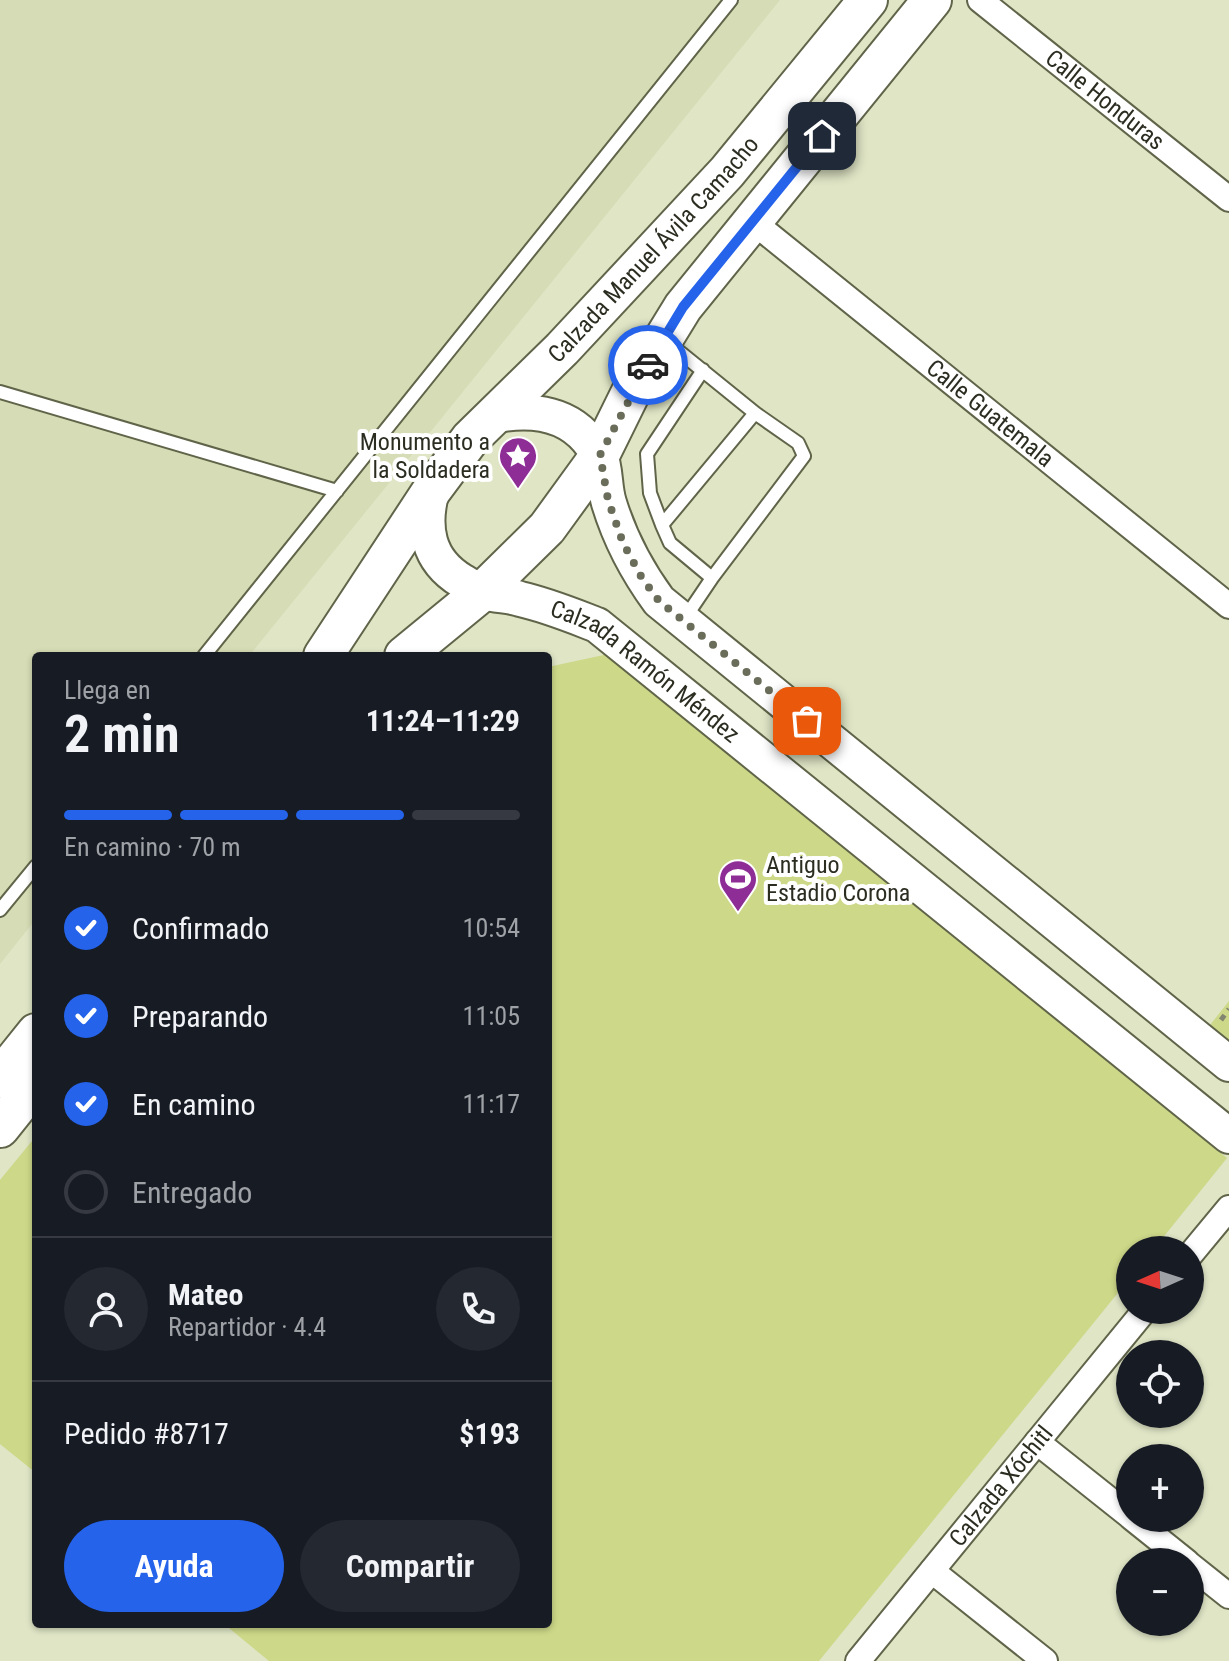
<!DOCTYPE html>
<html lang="es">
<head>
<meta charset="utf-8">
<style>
	:root { --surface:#171b24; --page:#242831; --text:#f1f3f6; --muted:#9ea1a6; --line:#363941; --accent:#2563eb }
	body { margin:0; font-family:"Roboto Condensed",sans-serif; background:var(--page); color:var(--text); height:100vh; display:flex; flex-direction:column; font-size:30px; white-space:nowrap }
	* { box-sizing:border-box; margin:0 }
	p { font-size:26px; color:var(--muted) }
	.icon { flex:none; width:44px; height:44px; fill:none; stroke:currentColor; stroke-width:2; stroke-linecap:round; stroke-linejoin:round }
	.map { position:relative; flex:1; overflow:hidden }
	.side { position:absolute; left:32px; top:652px; width:520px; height:976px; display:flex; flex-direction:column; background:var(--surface); border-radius:8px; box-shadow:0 2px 6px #0004 }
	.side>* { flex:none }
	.needle { width:52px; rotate:267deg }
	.fabs { position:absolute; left:1116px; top:1236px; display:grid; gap:16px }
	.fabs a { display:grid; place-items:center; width:88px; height:88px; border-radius:50%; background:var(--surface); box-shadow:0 2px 6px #0004; font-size:40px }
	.pin { position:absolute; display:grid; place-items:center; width:68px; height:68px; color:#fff; margin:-34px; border-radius:16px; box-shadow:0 4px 12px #0006 }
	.courier { position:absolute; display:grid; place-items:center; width:80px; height:80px; margin:-40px; border:6px solid #2563eb; border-radius:50%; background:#fff; color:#222; box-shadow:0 2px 10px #0007 }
	.head em { font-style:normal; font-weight:700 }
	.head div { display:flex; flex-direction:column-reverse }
	.head { display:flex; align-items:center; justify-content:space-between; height:136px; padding:0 32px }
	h1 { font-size:52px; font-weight:700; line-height:60px }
	.bar { display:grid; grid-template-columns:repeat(4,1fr); gap:12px 8px; align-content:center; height:96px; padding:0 32px }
	.bar i { height:10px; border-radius:6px; background:var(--line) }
	.bar .active { background:var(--accent) }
	.bar p { grid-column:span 4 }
	.line { display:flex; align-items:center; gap:20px; padding:0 32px; border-top:2px solid var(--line) }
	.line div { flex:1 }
	.round { display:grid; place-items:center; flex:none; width:84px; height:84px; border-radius:42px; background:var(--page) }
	ol { padding:0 32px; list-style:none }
	li { display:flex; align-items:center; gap:24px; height:88px }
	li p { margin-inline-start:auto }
	li .icon { padding:8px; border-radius:50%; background:var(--accent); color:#fff; stroke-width:4 }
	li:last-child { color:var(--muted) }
	li i { width:44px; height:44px; border:4px solid var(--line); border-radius:50% }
	.button { display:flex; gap:16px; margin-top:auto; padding:16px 32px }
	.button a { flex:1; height:92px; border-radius:48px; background:var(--accent); color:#fff; font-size:32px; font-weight:700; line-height:92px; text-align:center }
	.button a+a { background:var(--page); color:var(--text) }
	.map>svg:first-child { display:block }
	.built { fill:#d6dcb5 }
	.green { fill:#cdd888 }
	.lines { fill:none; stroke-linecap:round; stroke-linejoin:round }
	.lane-casing { stroke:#606449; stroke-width:16 }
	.street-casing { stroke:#606449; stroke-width:28 }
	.secondary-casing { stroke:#606449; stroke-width:38 }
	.primary-casing { stroke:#606449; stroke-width:42 }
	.path { stroke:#828570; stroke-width:5; stroke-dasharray:6 6; stroke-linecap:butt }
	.lane { stroke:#fff; stroke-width:12 }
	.street { stroke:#fff; stroke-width:24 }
	.secondary { stroke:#fff; stroke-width:34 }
	.primary { stroke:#fff; stroke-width:38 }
	.done { stroke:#6a6d5a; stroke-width:8; stroke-dasharray:0 14.4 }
	.route { stroke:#2563eb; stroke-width:10 }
	.labels { text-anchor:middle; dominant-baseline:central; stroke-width:8; stroke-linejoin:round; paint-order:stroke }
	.street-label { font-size:24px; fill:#2b2d21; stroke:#fff }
	.poi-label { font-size:24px; fill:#2b2d21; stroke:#fff; text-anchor:end }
</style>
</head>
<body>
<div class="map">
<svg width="1229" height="1661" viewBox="0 0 1229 1661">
	<rect width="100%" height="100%" fill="#dfe5c5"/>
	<!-- built -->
	<path class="built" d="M 0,0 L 780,0 L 249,656 L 36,656 L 36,919 L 0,964 Z"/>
	<!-- green -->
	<path class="green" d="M 613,653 L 1227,1158 L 1153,1250 L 1130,1250 L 1130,1278 L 819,1661 L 269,1661 L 224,1624 L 548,1624 L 548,667 Z
		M 1229,1001 L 1229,1056 L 1203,1034 Z
		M 36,1136 L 36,1473 L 0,1444 L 0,1180 Z"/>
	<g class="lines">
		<!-- lane casing -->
		<g class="lane-casing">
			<path id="lane" d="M 666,341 L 755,413 L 798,443 L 804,456 L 712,578 L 685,618
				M 0,392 L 337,491
				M 662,525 L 650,493 L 647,454 L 703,370
				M 712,578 L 670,543 L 662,525 L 755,413
				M 204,656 L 731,0
				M 0,910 L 36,866"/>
		</g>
		<!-- street casing -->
		<g class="street-casing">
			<g id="street">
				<path id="s1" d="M 980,0 L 1229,199"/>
				<path id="s2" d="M 752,221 L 1229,606"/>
				<path d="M 1190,1255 L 1229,1208"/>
				<path d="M 1037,1442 L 1130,1516"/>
				<path d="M 1132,1518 L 1187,1562"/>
				<path d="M 1190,1565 L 1229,1596"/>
				<path d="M 932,1571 L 1045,1661"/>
				<path id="s3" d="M 858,1661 L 1145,1310"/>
			</g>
		</g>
		<!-- secondary casing -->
		<g class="secondary-casing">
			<g id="secondary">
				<path d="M 492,416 C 526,409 564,411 588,440 C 591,444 597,450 600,455 C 606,469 604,488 609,503 C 620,539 637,571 659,601 L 1229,1064"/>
				<path id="s4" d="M 432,490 C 422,527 427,560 462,581 C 469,585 476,590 484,592 C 496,596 509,595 520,599 C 547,605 571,615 597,625 L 1229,1136"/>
			</g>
		</g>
		<!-- primary casing -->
		<g class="primary-casing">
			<g id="primary">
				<path id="s5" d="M 323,656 L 432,490 L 470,439 L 562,349 L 727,172 L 868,0"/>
				<path d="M 404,656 L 482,592 L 547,528 L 600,455 L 632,390 L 683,307 L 932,0"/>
				<path d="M 0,1078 L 36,1033"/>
				<path d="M 0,1128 L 36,1083"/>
			</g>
		</g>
		<!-- path -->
		<path class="path" d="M 1221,1020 L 1229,1009"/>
		<!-- lane -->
		<use href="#lane" class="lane"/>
		<!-- street -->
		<use href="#street" class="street"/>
		<!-- secondary -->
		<use href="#secondary" class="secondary"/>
		<!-- primary -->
		<use href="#primary" class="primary"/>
	</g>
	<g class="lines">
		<!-- done -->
		<path class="done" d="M 648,365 L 600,455 L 608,500 L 623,543 L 642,578 L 659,601 L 807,721"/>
		<!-- route -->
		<path class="route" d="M 648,365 L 683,307 L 822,136"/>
	</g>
	<!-- icons -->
	<defs>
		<g id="sight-pin" transform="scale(2)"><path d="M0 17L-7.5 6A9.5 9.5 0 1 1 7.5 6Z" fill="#8e2d95" stroke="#fff"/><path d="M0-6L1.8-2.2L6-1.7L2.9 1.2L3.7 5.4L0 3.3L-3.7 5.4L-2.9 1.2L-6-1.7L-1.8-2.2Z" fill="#fff"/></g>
		<g id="stadium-pin" transform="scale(2)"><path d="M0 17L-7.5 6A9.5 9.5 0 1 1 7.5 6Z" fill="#8e2d95" stroke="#fff"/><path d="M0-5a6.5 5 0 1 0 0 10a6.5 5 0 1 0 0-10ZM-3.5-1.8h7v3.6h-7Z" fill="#fff"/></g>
	</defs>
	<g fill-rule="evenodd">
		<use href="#sight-pin" x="518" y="456"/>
		<use href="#stadium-pin" x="738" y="879"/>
	</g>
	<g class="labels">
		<!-- street labels -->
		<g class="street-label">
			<text stroke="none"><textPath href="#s1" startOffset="160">Calle Honduras</textPath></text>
			<text stroke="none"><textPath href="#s5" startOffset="526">Calzada Manuel Ávila Camacho</textPath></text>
			<text stroke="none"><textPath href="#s2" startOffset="306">Calle Guatemala</textPath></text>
			<text stroke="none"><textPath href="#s4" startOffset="312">Calzada Ramón Méndez</textPath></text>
			<text stroke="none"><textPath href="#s3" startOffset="226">Calzada Xóchitl</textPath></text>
		</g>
		<!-- poi labels -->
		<g class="poi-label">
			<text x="490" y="442">Monumento a<tspan x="490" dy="28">la Soldadera</tspan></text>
			<text x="766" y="865" text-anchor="start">Antiguo<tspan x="766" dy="28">Estadio Corona</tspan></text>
		</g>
	</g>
</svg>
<div class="fabs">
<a><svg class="needle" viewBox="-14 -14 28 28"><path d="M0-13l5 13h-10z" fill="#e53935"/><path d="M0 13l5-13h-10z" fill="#9ea1a6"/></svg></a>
<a><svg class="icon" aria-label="locate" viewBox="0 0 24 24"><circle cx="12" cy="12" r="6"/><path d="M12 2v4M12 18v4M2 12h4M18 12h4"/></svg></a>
<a>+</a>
<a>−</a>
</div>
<div class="pin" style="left:807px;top:721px;background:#ea580c"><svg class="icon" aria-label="bag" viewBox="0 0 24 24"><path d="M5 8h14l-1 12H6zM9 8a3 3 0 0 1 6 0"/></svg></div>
<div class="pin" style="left:822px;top:136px;background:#1f2937"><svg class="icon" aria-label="home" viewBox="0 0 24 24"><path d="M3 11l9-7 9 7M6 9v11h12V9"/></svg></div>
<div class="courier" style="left:648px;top:365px"><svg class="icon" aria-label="car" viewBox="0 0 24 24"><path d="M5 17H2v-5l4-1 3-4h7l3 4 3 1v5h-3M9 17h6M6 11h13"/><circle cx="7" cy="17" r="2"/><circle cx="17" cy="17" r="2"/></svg></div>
<section class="side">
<div class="head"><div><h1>2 min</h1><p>Llega en</p></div><em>11:24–11:29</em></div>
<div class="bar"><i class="active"></i><i class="active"></i><i class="active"></i><i></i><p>En camino · 70 m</p></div>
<ol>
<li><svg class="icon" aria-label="check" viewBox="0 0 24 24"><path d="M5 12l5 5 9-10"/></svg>Confirmado<p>10:54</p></li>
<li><svg class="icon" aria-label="check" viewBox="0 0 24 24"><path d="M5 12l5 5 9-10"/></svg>Preparando<p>11:05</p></li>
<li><svg class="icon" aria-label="check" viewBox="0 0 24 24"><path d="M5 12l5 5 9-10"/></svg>En camino<p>11:17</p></li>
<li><i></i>Entregado</li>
</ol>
<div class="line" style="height:144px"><a class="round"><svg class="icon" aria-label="person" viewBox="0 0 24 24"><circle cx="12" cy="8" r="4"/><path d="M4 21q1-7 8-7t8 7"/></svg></a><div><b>Mateo</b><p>Repartidor · 4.4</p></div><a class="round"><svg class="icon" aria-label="phone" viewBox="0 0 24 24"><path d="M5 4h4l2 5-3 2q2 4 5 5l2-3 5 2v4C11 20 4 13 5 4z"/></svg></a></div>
<div class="line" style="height:104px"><div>Pedido #8717</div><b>$193</b></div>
<div class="button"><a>Ayuda</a><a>Compartir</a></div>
</section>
</div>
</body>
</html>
